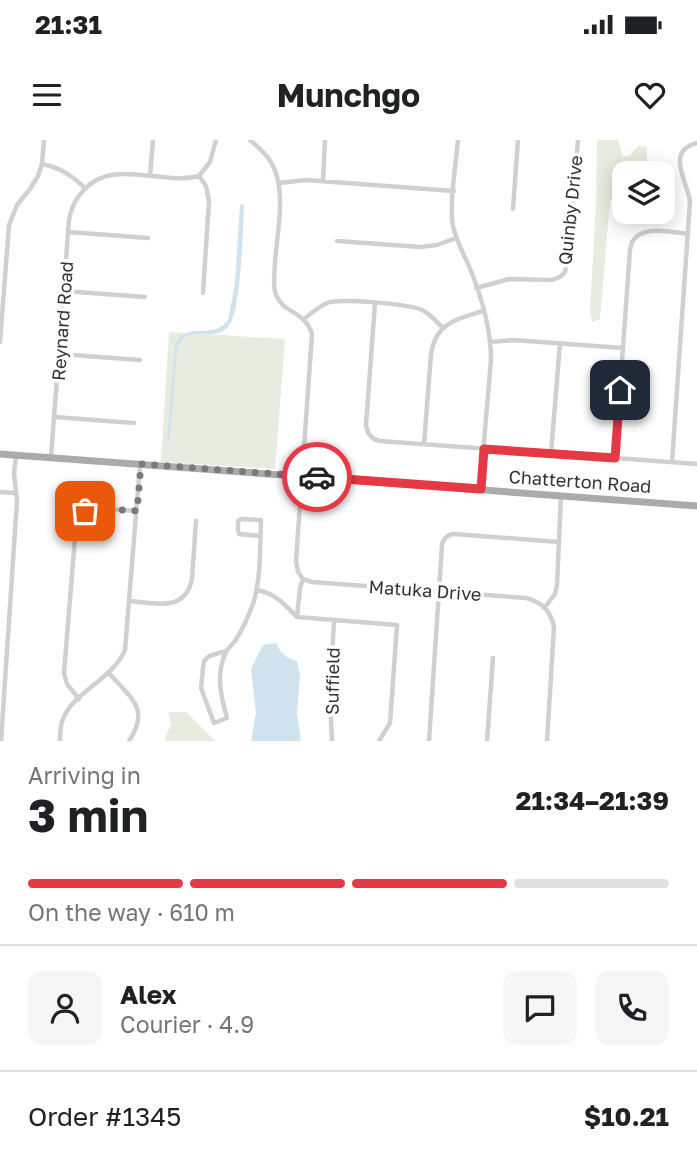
<!DOCTYPE html>
<html lang="en">
<head>
<meta charset="utf-8">
<style>
	:root { --surface:#fff; --page:#f6f6f6; --text:#202124; --muted:#757577; --line:#e0e0e0; --accent:#e63946 }
	body { margin:0; font-family:"Golos Text",sans-serif; background:var(--page); color:var(--text); height:100vh; display:flex; flex-direction:column; font-size:26px; white-space:nowrap }
	* { box-sizing:border-box; margin:0 }
	p { font-size:23px; color:var(--muted) }
	.icon { flex:none; width:38px; height:38px; fill:none; stroke:currentColor; stroke-width:2; stroke-linecap:round; stroke-linejoin:round }
	.map { position:relative; height:601px; overflow:hidden }
	.sheet { display:flex; flex-direction:column; background:var(--surface); flex:1 }
	.sheet>* { flex:none }
	.tools { position:absolute; left:612px; top:21px; display:grid; gap:14px }
	.tools a { display:grid; place-items:center; width:63px; height:63px; border-radius:14px; background:var(--surface); box-shadow:0 4px 18px #0003; font-size:35px }
	.pin { position:absolute; display:grid; place-items:center; width:60px; height:60px; color:#fff; margin:-30px; border-radius:14px; box-shadow:0 4px 10px #0006 }
	.courier { position:absolute; display:grid; place-items:center; width:70px; height:70px; margin:-35px; border:5px solid #e63946; border-radius:50%; background:#fff; color:#222; box-shadow:0 2px 9px #0007 }
	.headline em { font-style:normal; font-weight:700 }
	.headline div { display:flex; flex-direction:column-reverse }
	.headline { display:flex; align-items:center; justify-content:space-between; height:119px; padding:0 28px }
	h1 { font-size:46px; font-weight:700; line-height:52px }
	.bar { display:grid; grid-template-columns:repeat(4,1fr); gap:10px 7px; align-content:center; height:84px; padding:0 28px }
	.bar i { height:9px; border-radius:5px; background:var(--line) }
	.bar .on { background:var(--accent) }
	.bar p { grid-column:span 4 }
	.line { display:flex; align-items:center; gap:18px; padding:0 28px; border-top:2px solid var(--line) }
	.line div { flex:1 }
	.round { display:grid; place-items:center; flex:none; width:74px; height:74px; border-radius:14px; background:var(--page) }
	.status { display:flex; justify-content:space-between; align-items:center; height:49px; padding:0 35px; background:var(--surface); direction:ltr }
	.status svg { height:19px; fill:currentColor }
	header { display:flex; justify-content:space-between; align-items:center; height:91px; padding:0 28px; background:var(--surface); font-size:32px; font-weight:700 }
	.map>svg:first-child { display:block }
	.green { fill:#e6ecdf }
	.water { fill:#cfe2ee }
	.lines { fill:none; stroke-linecap:round; stroke-linejoin:round }
	.street { stroke:#d0d0d0; stroke-width:4.5 }
	.primary { stroke:#ababab; stroke-width:7 }
	.done { stroke:#7a7a7a; stroke-width:7; stroke-dasharray:0 12.6 }
	.route { stroke:#e63946; stroke-width:9 }
	.labels { text-anchor:middle; dominant-baseline:central; stroke-width:7; stroke-linejoin:round; paint-order:stroke }
	.street-label { font-size:18px; fill:#333; stroke:#fff }
</style>
</head>
<body>
<div class="status"><b>21:31</b><svg viewBox="0 0 49 12"><path d="M0 12V9h3v3zM5 12V6h3v6zM10 12V3h3v9zM15 12V0h3v12zM26 1h20v11H26zM47 4h2v5h-2z"/></svg></div>
<header><svg class="icon" aria-label="menu" viewBox="0 0 24 24"><path d="M4 6h16M4 12h16M4 18h16"/></svg>Munchgo<svg class="icon" aria-label="heart" viewBox="0 0 24 24"><path d="M12 20l-8-8c-3-5 5-10 8-4 3-6 11-1 8 4z"/></svg></header>
<div class="map">
<svg width="697" height="601" viewBox="0 0 697 601">
	<rect width="100%" height="100%" fill="#fff"/>
	<!-- green -->
	<path class="green" d="M 597,0 L 618,0 L 623,16 L 629,16 L 638,6 L 647,7 L 647,33 L 625,33 L 625,60 L 610,60 L 600,179 L 592,182 L 590,172 L 596,63 Z
		M 169,192 L 285,199 L 275,329 L 161,322 Z
		M 168,572 L 186,572 L 215,601 L 164,601 L 171,584 Z"/>
	<!-- water -->
	<path class="water" d="M 244,64 C 243,87 241,168 230,184 C 215,207 184,179 177,211 L 169,303 L 167,301 L 175,206 C 187,178 212,202 228,180 L 235,144 L 240,65 Z
		M 276,503 C 281,514 286,518 297,521 L 300,536 L 297,574 L 301,601 L 251,601 L 256,573 L 251,529 L 263,505 Z"/>
	<g class="lines">
		<!-- street -->
		<path class="street" d="M 250,0 C 258,7 267,14 272,24 C 287,51 277,93 275,122 C 275,133 272,144 276,155 C 284,174 304,170 312,194 L 296,421 L 298,432 L 303,439
			M 458,0 C 456,24 449,64 453,86 C 456,100 463,113 469,126 C 481,155 491,189 491,220 L 480,349
			M 42,24 C 61,28 71,35 85,48
			M 150,36 L 153,0
			M 199,36 L 206,46 L 209,61 L 203,153
			M 323,41 L 325,0
			M 279,43 L 306,40 L 454,51
			M 513,69 L 518,0
			M 68,92 L 148,98
			M 637,96 C 651,87 671,92 688,94
			M 337,101 L 420,107 L 437,105 L 456,98
			M 476,148 L 509,139 L 552,140 L 560,137 L 565,132 L 569,112 L 578,0
			M 64,151 L 145,157
			M 375,163 L 366,285 C 367,294 371,299 380,301 L 697,324
			M 304,179 C 311,173 319,167 327,163 C 340,158 409,164 422,170 C 430,174 437,182 443,188
			M 0,202 L 9,85 L 17,65 L 30,49 L 38,36 L 42,24 L 44,0
			M 490,202 L 513,200 L 623,208
			M 60,214 L 140,220
			M 55,277 L 134,283
			M 424,304 L 431,214 C 436,183 456,179 483,171
			M 551,314 L 560,203
			M 51,317 L 69,80 C 71,69 75,59 83,51 C 112,17 162,46 199,36 L 210,22 L 216,0
			M 615,318 L 630,110 L 632,102 L 637,96
			M 672,322 L 690,61 C 687,41 665,11 697,3
			M 0,352 L 16,353
			M 78,367 L 82,373
			M 82,373 L 95,368 L 137,371
			M 303,439 L 312,442 L 526,458 C 542,462 551,471 554,487 L 547,601
			M 257,450 C 275,453 285,465 297,477 L 397,485 L 390,583 L 379,601
			M 130,461 C 155,463 185,473 192,439 L 196,381
			M 545,467 L 555,454 L 557,445 L 561,356
			M 297,476 L 300,448 L 303,439
			M 226,511 L 209,516 L 204,521 L 203,528 L 201,548 L 214,583 L 227,578 C 221,557 216,535 225,514 C 227,509 232,505 235,501 C 243,489 249,475 254,461 C 261,436 260,406 261,380 L 241,379 L 238,381 L 238,390 L 239,394 L 260,396
			M 109,533 C 130,558 151,568 129,601
			M 79,559 L 67,544 L 64,533 L 76,385 L 82,373
			M 1,601 L 17,361 L 14,333 L 16,316
			M 60,601 C 60,594 60,586 63,579 C 73,552 113,539 125,510 L 140,325
			M 332,601 L 330,558 L 334,480
			M 429,601 L 442,405 C 443,399 448,394 454,394 L 559,402
			M 487,601 L 493,518"/>
		<!-- primary -->
		<path class="primary" d="M 0,314 L 697,366"/>
	</g>
	<g class="lines">
		<!-- done -->
		<path class="done" d="M 85,371 L 95,368 L 137,371 L 141,324 L 317,337"/>
		<!-- route -->
		<path class="route" d="M 317,337 L 481,349 L 484,309 L 615,318 L 620,250"/>
	</g>
	<g class="labels">
		<!-- street labels -->
		<g class="street-label">
			<text transform="translate(570 70) rotate(-84)">Quinby Drive</text>
			<text transform="translate(62 181) rotate(-86)">Reynard Road</text>
			<text transform="translate(580 341) rotate(4)">Chatterton Road</text>
			<text transform="translate(425 450) rotate(4)">Matuka Drive</text>
			<text transform="translate(332 541) rotate(-89)">Suffield</text>
		</g>
	</g>
</svg>
<div class="tools">
<a><svg class="icon" aria-label="layers" viewBox="0 0 24 24"><path d="M12 4l9 5-9 5-9-5zM3 14l9 5 9-5"/></svg></a>
</div>
<div class="pin" style="left:85px;top:371px;background:#ea580c"><svg class="icon" aria-label="bag" viewBox="0 0 24 24"><path d="M5 8h14l-1 12H6zM9 8a3 3 0 0 1 6 0"/></svg></div>
<div class="pin" style="left:620px;top:250px;background:#1f2937"><svg class="icon" aria-label="home" viewBox="0 0 24 24"><path d="M3 11l9-7 9 7M6 9v11h12V9"/></svg></div>
<div class="courier" style="left:317px;top:337px"><svg class="icon" aria-label="car" viewBox="0 0 24 24"><path d="M5 17H2v-5l4-1 3-4h7l3 4 3 1v5h-3M9 17h6M6 11h13"/><circle cx="7" cy="17" r="2"/><circle cx="17" cy="17" r="2"/></svg></div>
</div>
<section class="sheet">
<div class="headline"><div><h1>3 min</h1><p>Arriving in</p></div><em>21:34–21:39</em></div>
<div class="bar"><i class="on"></i><i class="on"></i><i class="on"></i><i></i><p>On the way · 610 m</p></div>
<div class="line" style="height:126px"><a class="round"><svg class="icon" aria-label="person" viewBox="0 0 24 24"><circle cx="12" cy="8" r="4"/><path d="M4 21q1-7 8-7t8 7"/></svg></a><div><b>Alex</b><p>Courier · 4.9</p></div><a class="round"><svg class="icon" aria-label="chat" viewBox="0 0 24 24"><path d="M4 5h16v11H9l-5 4z"/></svg></a><a class="round"><svg class="icon" aria-label="phone" viewBox="0 0 24 24"><path d="M5 4h4l2 5-3 2q2 4 5 5l2-3 5 2v4C11 20 4 13 5 4z"/></svg></a></div>
<div class="line" style="height:91px"><div>Order #1345</div><b>$10.21</b></div>
</section>
</body>
</html>
